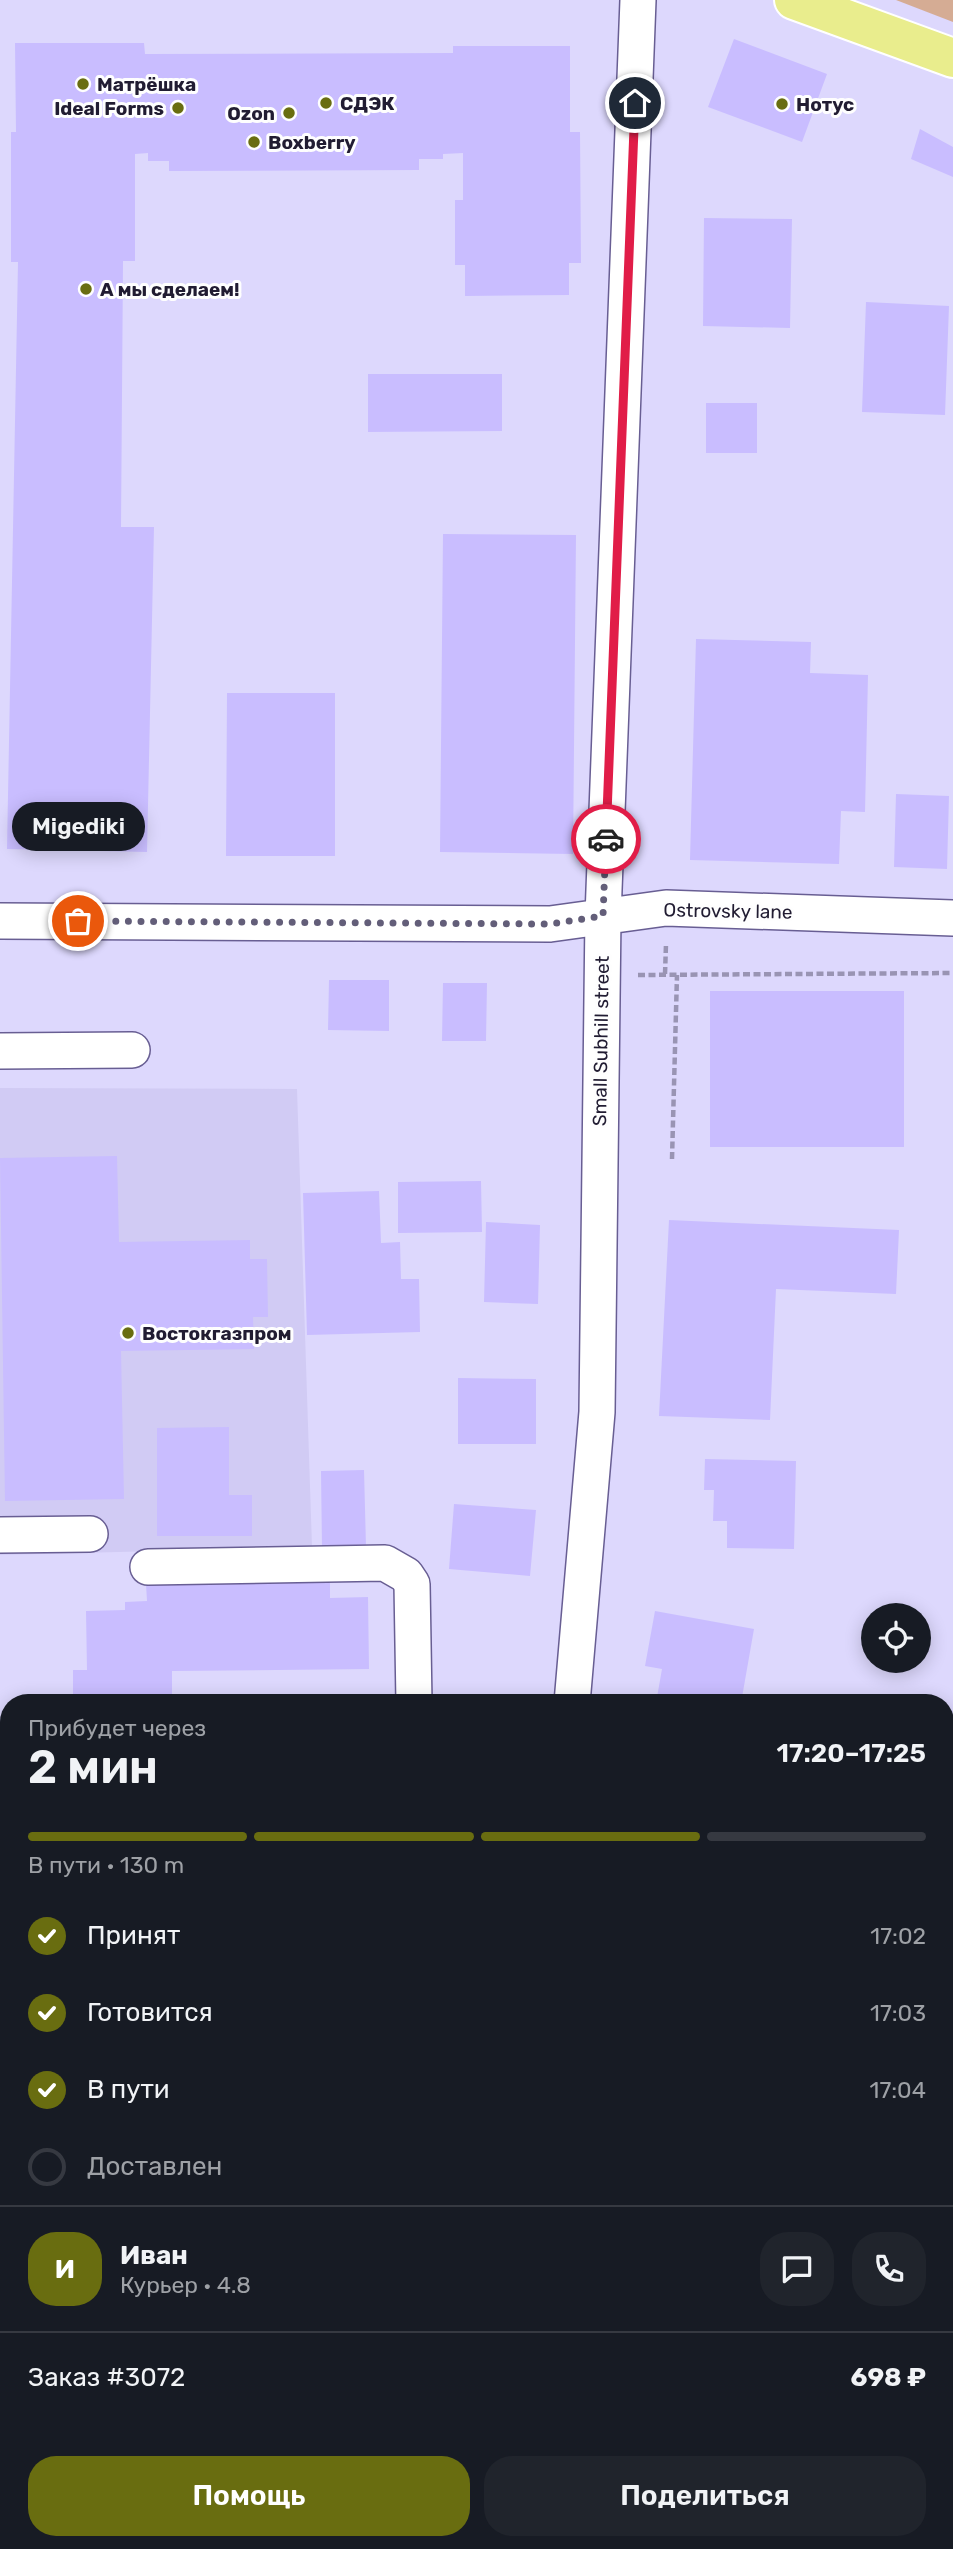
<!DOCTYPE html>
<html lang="ru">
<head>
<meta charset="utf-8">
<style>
	:root { --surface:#171b24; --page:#20242c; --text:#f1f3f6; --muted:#9ea1a6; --line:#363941; --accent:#696d10 }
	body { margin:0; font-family:Rubik,sans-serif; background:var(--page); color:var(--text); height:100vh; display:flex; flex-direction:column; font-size:26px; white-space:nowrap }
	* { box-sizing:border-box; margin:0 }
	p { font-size:23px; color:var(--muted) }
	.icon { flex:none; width:38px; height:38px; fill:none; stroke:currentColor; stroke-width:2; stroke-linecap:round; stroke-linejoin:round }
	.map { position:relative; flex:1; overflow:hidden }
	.drawer { position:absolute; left:0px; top:1694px; width:954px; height:856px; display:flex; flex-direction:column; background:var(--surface); border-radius:28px 28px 0 0; box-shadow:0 4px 18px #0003 }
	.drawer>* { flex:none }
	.fabs { position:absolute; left:861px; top:1603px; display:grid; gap:14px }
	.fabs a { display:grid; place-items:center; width:70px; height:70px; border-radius:50%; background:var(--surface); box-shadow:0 4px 18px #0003; font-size:35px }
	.pin { position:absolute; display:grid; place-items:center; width:60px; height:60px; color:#fff; margin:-30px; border:4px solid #fff; border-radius:50%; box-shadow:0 2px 7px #0007 }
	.courier { position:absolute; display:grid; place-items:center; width:70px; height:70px; margin:-35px; border:5px solid #e11d48; border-radius:50%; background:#fff; color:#222; box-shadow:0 2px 9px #0007 }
	.bubble { position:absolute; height:49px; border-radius:24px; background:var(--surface); box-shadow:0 4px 18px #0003; font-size:23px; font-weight:600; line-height:49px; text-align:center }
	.head em { font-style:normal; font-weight:600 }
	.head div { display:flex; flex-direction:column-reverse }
	.head { display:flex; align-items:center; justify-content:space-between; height:119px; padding:0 28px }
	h1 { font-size:46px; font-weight:600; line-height:52px }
	.bar { display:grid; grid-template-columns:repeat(4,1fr); gap:10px 7px; align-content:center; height:84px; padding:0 28px }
	.bar i { height:9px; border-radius:5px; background:var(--line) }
	.bar .selected { background:var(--accent) }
	.bar p { grid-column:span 4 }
	.line { display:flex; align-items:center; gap:18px; padding:0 28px; border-top:2px solid var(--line) }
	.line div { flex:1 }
	.round { display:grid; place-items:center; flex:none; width:74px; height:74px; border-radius:28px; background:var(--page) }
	ol { padding:0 28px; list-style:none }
	li { display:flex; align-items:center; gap:21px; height:77px }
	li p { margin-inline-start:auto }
	li .icon { padding:7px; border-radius:50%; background:var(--accent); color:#fff; stroke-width:4 }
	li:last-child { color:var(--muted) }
	li i { width:38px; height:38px; border:4px solid var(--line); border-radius:50% }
	.button { display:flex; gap:14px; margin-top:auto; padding:14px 28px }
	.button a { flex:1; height:80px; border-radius:28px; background:var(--accent); color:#fff; font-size:28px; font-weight:600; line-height:80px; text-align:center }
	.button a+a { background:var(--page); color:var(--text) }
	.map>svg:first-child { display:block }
	.built { fill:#d1cbf4 }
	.green { fill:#d5ac94 }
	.building { fill:#c9bdff }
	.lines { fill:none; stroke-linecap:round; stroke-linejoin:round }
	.minor-casing { stroke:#685e93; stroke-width:38 }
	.major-casing { stroke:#fff; stroke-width:42 }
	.path { stroke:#9994b3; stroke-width:4.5; stroke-dasharray:7 3.5; stroke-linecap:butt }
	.minor { stroke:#fff; stroke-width:35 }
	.major { stroke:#e9ed8d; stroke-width:38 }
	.done { stroke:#635e79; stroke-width:7; stroke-dasharray:0 12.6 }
	.route { stroke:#e11d48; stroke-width:9 }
	.poi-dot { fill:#696d10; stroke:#fefefe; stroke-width:2.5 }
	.labels { text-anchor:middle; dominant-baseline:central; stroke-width:6; stroke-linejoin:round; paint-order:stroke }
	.poi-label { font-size:19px; font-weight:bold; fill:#211c32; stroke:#fefefe; text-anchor:start }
	.street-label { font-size:19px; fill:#211c32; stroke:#fefefe }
</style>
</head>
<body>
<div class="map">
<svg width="953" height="2549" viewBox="0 0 953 2549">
	<rect width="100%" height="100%" fill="#ddd8fd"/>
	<!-- built -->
	<path class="built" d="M 0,1088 L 297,1089 L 312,1547 L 0,1555 Z"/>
	<!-- green -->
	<path class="green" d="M 896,0 L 953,0 L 953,22 Z"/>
	<!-- building -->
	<path class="building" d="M 734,39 L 827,74 L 802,142 L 708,107 Z
		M 15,43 L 144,43 L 145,54 L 453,53 L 453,46 L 570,46 L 570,132 L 580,132 L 581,263 L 569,263 L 569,295 L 465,296 L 465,265 L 455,265 L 455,200 L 463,200 L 463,153 L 443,154 L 443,159 L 419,159 L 419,170 L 169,171 L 169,161 L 148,161 L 148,153 L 135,154 L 135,261 L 123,261 L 121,527 L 154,527 L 147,852 L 7,849 L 18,262 L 11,262 L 11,132 L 16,132 Z
		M 920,129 L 953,147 L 953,177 L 911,159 Z
		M 704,218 L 792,219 L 790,328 L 703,326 Z
		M 866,302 L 949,306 L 945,415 L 862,412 Z
		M 368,374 L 502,374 L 502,431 L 368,432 Z
		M 706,403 L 757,403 L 757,453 L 706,453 Z
		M 443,534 L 576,535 L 573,854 L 440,852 Z
		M 696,639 L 811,642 L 810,673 L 868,675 L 865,812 L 841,811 L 839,864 L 690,860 Z
		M 227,693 L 335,693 L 335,856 L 226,856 Z
		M 896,794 L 949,796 L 947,869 L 894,867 Z
		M 329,980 L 389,980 L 389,1031 L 328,1030 Z
		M 443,983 L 487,983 L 486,1041 L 442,1041 Z
		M 710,991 L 904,991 L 904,1147 L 710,1147 Z
		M 117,1156 L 119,1242 L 250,1240 L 250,1259 L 267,1259 L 268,1317 L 253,1317 L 254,1349 L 121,1351 L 124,1499 L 5,1501 L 0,1158 Z
		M 481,1181 L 482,1232 L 398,1233 L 398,1182 Z
		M 379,1191 L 381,1243 L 400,1242 L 401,1279 L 419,1279 L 420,1332 L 307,1335 L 303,1193 Z
		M 669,1220 L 899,1230 L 896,1294 L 776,1289 L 770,1420 L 659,1416 Z
		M 486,1222 L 540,1225 L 538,1304 L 484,1302 Z
		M 458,1378 L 536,1379 L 536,1444 L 458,1444 Z
		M 229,1427 L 229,1495 L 252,1495 L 252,1536 L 157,1536 L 157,1428 Z
		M 705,1459 L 796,1461 L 794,1549 L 727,1548 L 727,1521 L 713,1521 L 714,1490 L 704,1490 Z
		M 364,1470 L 366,1547 L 322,1548 L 321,1471 Z
		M 454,1504 L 536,1510 L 530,1576 L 449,1569 Z
		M 330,1582 L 330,1598 L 368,1597 L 369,1669 L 172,1671 L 172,1703 L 73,1703 L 73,1670 L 87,1670 L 86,1611 L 125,1610 L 125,1602 L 147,1601 L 146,1584 Z
		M 655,1611 L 754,1629 L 741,1703 L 656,1703 L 662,1669 L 645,1666 Z
		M 150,2541 L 232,2541 L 232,2549 L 150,2549 Z
		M 322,2541 L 391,2541 L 390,2549 L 321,2549 Z
		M 458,2541 L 518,2541 L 518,2549 L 459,2549 Z"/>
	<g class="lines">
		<!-- minor casing -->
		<g class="minor-casing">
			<path id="minor" d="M 0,921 L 550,924 L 666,908 L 953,918
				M 0,1051 L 132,1050
				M 0,1535 L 90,1534
				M 148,1567 L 385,1563 L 406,1575 L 412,1584 L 414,1703
				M 572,1703 L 597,1412 L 603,916 L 638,0
				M 0,1952 L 9,1952"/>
		</g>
		<!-- major casing -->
		<g class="major-casing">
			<path id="major" d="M 794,0 L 953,58"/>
		</g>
		<!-- path -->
		<path class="path" d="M 665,974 L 666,944
			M 638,975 L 953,973
			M 672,1159 L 677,975"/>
		<!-- minor -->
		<use href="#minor" class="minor"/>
		<!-- major -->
		<use href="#major" class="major"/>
	</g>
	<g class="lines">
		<!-- done -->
		<path class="done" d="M 78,921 L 550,924 L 603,916 L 606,839"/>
		<!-- route -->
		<path class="route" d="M 606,839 L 635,103"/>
	</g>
	<!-- markers -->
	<g class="poi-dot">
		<circle cx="83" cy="84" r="7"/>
		<circle cx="326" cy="103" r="7"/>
		<circle cx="782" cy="104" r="7"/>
		<circle cx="178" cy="108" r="7"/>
		<circle cx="289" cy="113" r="7"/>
		<circle cx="254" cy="142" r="7"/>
		<circle cx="86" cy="289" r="7"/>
		<circle cx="128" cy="1333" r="7"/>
	</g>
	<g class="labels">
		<!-- poi labels -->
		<g class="poi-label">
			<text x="97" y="84">Матрёшка</text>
			<text x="340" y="103">СДЭК</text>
			<text x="796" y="104">Нотус</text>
			<text x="164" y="108" text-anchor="end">Ideal Forms</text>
			<text x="275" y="113" text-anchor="end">Ozon</text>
			<text x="268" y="142">Boxberry</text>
			<text x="100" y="289">А мы сделаем!</text>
			<text x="142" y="1333">Востокгазпром</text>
		</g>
		<!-- street labels -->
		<g class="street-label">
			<text transform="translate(728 911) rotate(1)">Ostrovsky lane</text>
			<text transform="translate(601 1041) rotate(-89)">Small Subhill street</text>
		</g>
	</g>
</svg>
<div class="fabs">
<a><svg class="icon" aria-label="locate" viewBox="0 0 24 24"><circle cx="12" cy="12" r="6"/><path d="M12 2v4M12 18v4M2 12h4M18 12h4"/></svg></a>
</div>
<div class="pin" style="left:78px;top:921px;background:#ea580c"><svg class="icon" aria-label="bag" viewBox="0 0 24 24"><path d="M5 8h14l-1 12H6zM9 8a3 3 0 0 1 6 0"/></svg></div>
<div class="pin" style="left:635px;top:103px;background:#1f2937"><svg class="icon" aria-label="home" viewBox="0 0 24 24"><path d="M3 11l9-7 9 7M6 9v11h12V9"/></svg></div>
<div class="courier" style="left:606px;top:839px"><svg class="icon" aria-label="car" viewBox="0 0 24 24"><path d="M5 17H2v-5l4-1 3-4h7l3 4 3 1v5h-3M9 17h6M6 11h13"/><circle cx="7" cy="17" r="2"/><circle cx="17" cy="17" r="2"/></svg></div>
<div class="bubble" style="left:12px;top:802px;width:133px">Migediki</div>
<section class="drawer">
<div class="head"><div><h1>2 мин</h1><p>Прибудет через</p></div><em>17:20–17:25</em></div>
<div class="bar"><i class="selected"></i><i class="selected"></i><i class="selected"></i><i></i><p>В пути · 130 m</p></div>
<ol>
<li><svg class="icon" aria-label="check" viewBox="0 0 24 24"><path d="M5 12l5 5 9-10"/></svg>Принят<p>17:02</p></li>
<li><svg class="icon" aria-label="check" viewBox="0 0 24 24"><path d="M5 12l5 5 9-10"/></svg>Готовится<p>17:03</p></li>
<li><svg class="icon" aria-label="check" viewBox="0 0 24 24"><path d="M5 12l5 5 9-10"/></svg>В пути<p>17:04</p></li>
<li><i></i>Доставлен</li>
</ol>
<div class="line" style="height:126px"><b class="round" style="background:var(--accent);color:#fff">И</b><div><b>Иван</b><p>Курьер · 4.8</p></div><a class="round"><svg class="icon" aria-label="chat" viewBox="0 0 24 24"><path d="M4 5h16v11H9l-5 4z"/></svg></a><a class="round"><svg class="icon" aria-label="phone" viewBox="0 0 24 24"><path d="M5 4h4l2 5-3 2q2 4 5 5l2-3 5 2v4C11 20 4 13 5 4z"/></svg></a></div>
<div class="line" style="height:91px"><div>Заказ #3072</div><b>698 ₽</b></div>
<div class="button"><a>Помощь</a><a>Поделиться</a></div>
</section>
</div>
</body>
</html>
